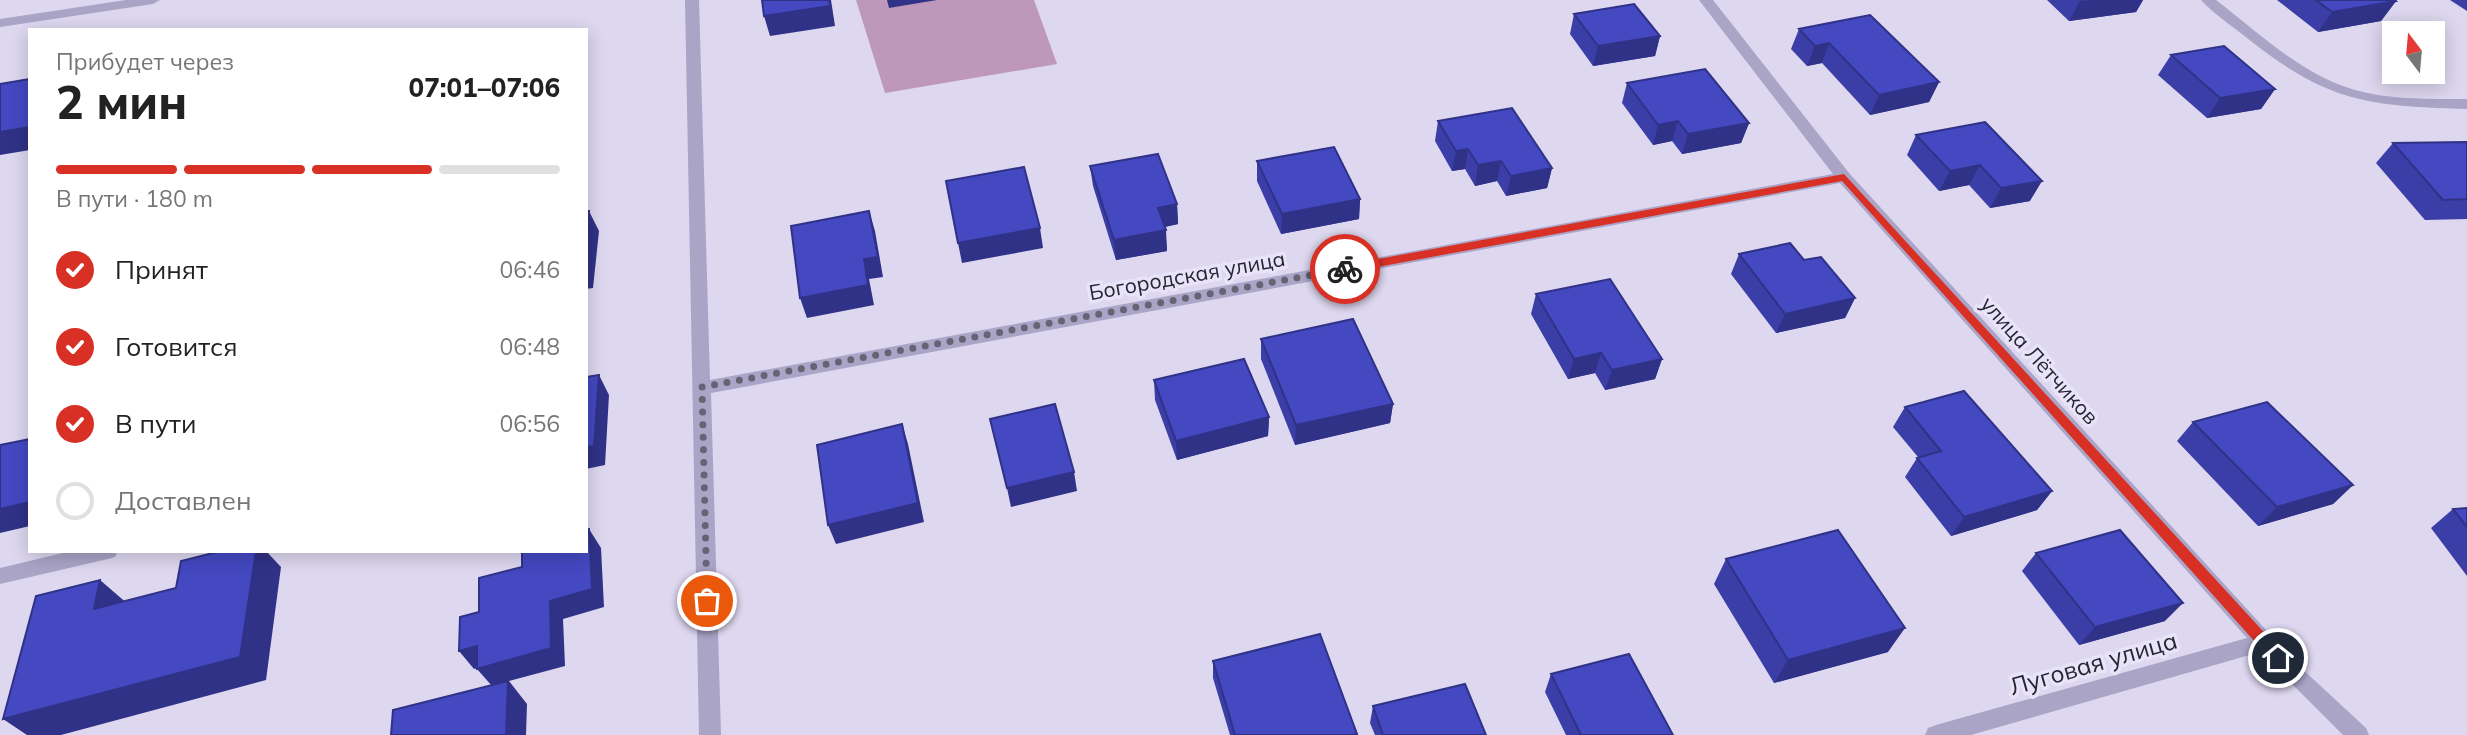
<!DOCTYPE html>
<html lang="ru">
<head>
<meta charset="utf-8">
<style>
	:root { --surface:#fff; --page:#f2f2f2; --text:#222; --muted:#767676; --line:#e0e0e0; --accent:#d93025 }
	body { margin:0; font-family:Mulish,sans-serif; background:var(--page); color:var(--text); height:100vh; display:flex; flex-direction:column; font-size:26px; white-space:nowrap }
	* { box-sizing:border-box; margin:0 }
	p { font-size:23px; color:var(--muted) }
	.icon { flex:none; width:38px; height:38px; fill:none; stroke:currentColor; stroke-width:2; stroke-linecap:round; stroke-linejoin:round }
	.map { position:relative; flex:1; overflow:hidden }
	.drawer { position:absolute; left:28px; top:28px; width:560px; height:525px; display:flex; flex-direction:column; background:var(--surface); border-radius:0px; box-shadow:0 4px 18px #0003 }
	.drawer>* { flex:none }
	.needle { width:46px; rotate:344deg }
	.tools { position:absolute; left:2382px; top:21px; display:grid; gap:14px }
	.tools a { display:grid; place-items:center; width:63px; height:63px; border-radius:0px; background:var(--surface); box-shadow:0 4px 18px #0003; font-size:35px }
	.pin { position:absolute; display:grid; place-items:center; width:60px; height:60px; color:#fff; margin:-30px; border:4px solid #fff; border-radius:50%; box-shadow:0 2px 7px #0007 }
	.courier { position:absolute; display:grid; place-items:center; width:70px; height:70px; margin:-35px; border:5px solid #d93025; border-radius:50%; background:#fff; color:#222; box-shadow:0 2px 9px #0007 }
	.head em { font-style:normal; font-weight:800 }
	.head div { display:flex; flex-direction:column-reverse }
	.head { display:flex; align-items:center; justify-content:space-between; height:119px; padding:0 28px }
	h1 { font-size:46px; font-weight:800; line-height:52px }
	.bar { display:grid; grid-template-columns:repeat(4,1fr); gap:10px 7px; align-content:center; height:84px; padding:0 28px }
	.bar i { height:9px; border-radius:5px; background:var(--line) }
	.bar .selected { background:var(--accent) }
	.bar p { grid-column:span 4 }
	ol { padding:0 28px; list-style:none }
	li { display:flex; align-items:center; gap:21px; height:77px }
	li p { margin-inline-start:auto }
	li .icon { padding:7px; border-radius:50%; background:var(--accent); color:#fff; stroke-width:4 }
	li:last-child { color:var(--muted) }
	li i { width:38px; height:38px; border:4px solid var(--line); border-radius:50% }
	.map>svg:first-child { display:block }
	.green { fill:#bd98bb }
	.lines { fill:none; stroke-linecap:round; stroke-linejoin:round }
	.minor { fill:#aaa4c7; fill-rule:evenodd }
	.wall { fill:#3a3ea6 }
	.shaded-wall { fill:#303287 }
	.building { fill:#4448c1; stroke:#303287; stroke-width:2 }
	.route { fill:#d93025 }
	.done { stroke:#666374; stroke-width:7; stroke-dasharray:0 12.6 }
	.labels { text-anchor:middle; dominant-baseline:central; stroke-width:7; stroke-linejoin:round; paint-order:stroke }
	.street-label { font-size:21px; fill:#262532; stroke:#e8e3f8 }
	.near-street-label { font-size:24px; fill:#262532; stroke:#e8e3f8 }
</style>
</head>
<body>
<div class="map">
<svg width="2467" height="735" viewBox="0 0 2467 735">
	<rect width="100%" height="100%" fill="#ddd7ef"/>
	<!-- green -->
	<path class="green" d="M 856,0 L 1034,0 L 1057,64 L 885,93 Z"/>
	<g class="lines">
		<!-- minor -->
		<path class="minor" d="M 126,0 L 160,0 L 153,4 L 0,27 L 0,19 Z
			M 685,0 L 699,0 L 710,380 L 1833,174 L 1699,0 L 1713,0 L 1849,173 L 2299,666 L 2366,728 L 2369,735 L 2343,735 L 2260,652 L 1971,735 L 1925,735 L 1928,728 L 1936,725 L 2247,638 L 1840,183 L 711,393 L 721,735 L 699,735 Z
			M 2201,0 L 2216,0 C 2259,33 2302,75 2355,90 C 2391,100 2430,99 2467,99 L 2467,109 C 2367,106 2327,102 2247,38 C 2232,26 2214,14 2201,0 Z
			M 71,551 L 118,551 L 115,557 L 108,559 L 0,584 L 0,568 Z"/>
	</g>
	<!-- wall -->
	<path class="wall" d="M 2047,0 L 2143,0 L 2136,12 L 2069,21 Z
		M 2277,0 L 2395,0 L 2396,1 L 2381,21 L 2318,32 Z
		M 2450,0 L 2467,0 L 2467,11 Z
		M 1574,14 L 1660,36 L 1655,56 L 1593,66 L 1570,34 Z
		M 1799,29 L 1939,82 L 1929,102 L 1870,115 L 1822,63 L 1807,66 L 1791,49 Z
		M 2171,55 L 2275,89 L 2261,109 L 2207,118 L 2158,75 Z
		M 1627,83 L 1749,123 L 1741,143 L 1682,154 L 1672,141 L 1653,145 L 1622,103 Z
		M 1438,121 L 1552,168 L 1547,188 L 1506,196 L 1497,181 L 1475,186 L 1465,169 L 1452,171 L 1435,141 Z
		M 1985,122 L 2030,201 L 1990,208 L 1969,185 L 1939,191 L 1907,155 L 1916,135 Z
		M 2467,142 L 2467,219 L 2425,220 L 2376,163 L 2393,143 Z
		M 1257,161 L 1360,199 L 1359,219 L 1281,234 L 1257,181 Z
		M 1090,166 L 1177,204 L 1178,224 L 1165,227 L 1167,251 L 1116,260 L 1093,186 Z
		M 1739,254 L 1804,260 L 1855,298 L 1845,318 L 1776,333 L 1731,274 Z
		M 1536,294 L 1662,359 L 1655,379 L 1605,390 L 1595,373 L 1568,379 L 1531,314 Z
		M 1261,339 L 1393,404 L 1390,423 L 1295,445 L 1261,359 Z
		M 1154,380 L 1269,417 L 1268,436 L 1177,460 L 1155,400 Z
		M 1905,407 L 2052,491 L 2037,510 L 1951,536 L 1905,477 L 1917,458 L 1918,457 L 1893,427 Z
		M 2193,422 L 2353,485 L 2333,504 L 2258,526 L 2177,441 Z
		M 2467,508 L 2467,576 L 2431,528 L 2453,509 Z
		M 2036,553 L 2165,621 L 2079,645 L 2022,571 Z
		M 1726,559 L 1888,652 L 1774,683 L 1714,584 Z
		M 1213,661 L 1357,735 L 1230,735 L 1213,678 Z
		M 1551,674 L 1673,735 L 1566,735 L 1545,692 Z
		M 1373,706 L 1486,735 L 1375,735 L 1370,723 Z"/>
	<!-- shaded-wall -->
	<path class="shaded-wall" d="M 829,0 L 831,0 L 835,26 L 770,36 L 764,16 Z
		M 887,0 L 937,0 L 889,8 Z
		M 2090,0 L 2143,0 L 2136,12 L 2069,21 L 2080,1 Z
		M 2396,1 L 2381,21 L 2318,32 L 2332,12 Z
		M 1660,36 L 1655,56 L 1593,66 L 1598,46 Z
		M 1829,43 L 1822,63 L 1807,66 L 1815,46 Z
		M 1939,82 L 1929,102 L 1870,115 L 1879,95 Z
		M 2275,89 L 2261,109 L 2207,118 L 2220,98 Z
		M 1678,121 L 1672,141 L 1653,145 L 1658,125 Z
		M 1749,123 L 1741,143 L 1682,154 L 1688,134 Z
		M 30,127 L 30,150 L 0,155 L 0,132 Z
		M 1468,149 L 1465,169 L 1452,171 L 1456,151 Z
		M 1501,161 L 1497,181 L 1475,186 L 1478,165 Z
		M 1980,165 L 1969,185 L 1939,191 L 1950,171 Z
		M 1552,168 L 1547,188 L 1506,196 L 1511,176 Z
		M 2042,181 L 2030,201 L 1990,208 L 2001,188 Z
		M 1360,199 L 1359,219 L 1281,234 L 1282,214 Z
		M 1177,204 L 1178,224 L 1159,228 L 1158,208 Z
		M 589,211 L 599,231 L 593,288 L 586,289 L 586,240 Z
		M 869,211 L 875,231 L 883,277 L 869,279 L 874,305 L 807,318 L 800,298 L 864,259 Z
		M 1040,228 L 1043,248 L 962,263 L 958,243 Z
		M 1166,230 L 1167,251 L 1116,260 L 1114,240 Z
		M 1855,298 L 1845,318 L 1776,333 L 1785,314 Z
		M 1601,353 L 1595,373 L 1568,379 L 1574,359 Z
		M 1662,359 L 1655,379 L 1605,390 L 1612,370 Z
		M 599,375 L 609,395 L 605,465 L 586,469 L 586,447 Z
		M 1393,404 L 1390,423 L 1295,445 L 1296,425 Z
		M 1269,417 L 1268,436 L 1177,460 L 1176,441 Z
		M 902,424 L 908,444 L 924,522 L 836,544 L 828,525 Z
		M 1074,472 L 1077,491 L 1011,507 L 1007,488 Z
		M 2353,485 L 2333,504 L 2258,526 L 2277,507 Z
		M 2052,491 L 2037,510 L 1951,536 L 1964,517 Z
		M 30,502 L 30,526 L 0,533 L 0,509 Z
		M 589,529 L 601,548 L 604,607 L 563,619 L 565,666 L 509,681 L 527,704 L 526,735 L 506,735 L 492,686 L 477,669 L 550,601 Z
		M 256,551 L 266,551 L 281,567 L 266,680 L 61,735 L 27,735 L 3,719 Z
		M 100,580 L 129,605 L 94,609 Z
		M 2183,603 L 2165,621 L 2079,645 L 2095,627 Z
		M 1905,628 L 1888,652 L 1774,683 L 1788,660 Z
		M 477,646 L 492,664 L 474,669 L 459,651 Z"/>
	<!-- building -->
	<path class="building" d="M 762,0 L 829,0 L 830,6 L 764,16 Z
		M 2316,0 L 2395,0 L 2396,1 L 2332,12 Z
		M 1634,4 L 1660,36 L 1598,46 L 1574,14 Z
		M 1870,15 L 1939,82 L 1879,95 L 1829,43 L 1815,46 L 1799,29 Z
		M 2224,46 L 2275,89 L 2220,98 L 2171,55 Z
		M 1705,69 L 1749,123 L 1688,134 L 1678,121 L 1658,125 L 1627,83 Z
		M 30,79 L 30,127 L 0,132 L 0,84 Z
		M 1512,108 L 1552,168 L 1511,176 L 1501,161 L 1478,165 L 1468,149 L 1456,151 L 1438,121 Z
		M 1985,122 L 2042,181 L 2001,188 L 1980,165 L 1950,171 L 1916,135 Z
		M 2467,142 L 2467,199 L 2443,200 L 2393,143 Z
		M 1334,147 L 1360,199 L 1282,214 L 1257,161 Z
		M 1158,154 L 1177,204 L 1158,208 L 1166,230 L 1114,240 L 1090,166 Z
		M 1024,167 L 1040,228 L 958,243 L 946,181 Z
		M 586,211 L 589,211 L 586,240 Z
		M 869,211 L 878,257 L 864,259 L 868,285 L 800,298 L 791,226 Z
		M 1790,243 L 1804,260 L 1821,257 L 1855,298 L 1785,314 L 1739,254 Z
		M 1610,279 L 1662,359 L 1612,370 L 1601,353 L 1574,359 L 1536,294 Z
		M 1353,319 L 1393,404 L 1296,425 L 1261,339 Z
		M 1244,359 L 1269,417 L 1176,441 L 1154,380 Z
		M 599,375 L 594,446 L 586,447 L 586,377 Z
		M 1964,391 L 2052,491 L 1964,517 L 1917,458 L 1941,451 L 1905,407 Z
		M 2267,402 L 2353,485 L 2277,507 L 2193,422 Z
		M 1055,404 L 1074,472 L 1007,488 L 990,419 Z
		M 902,424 L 918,503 L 828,525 L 817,445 Z
		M 30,439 L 30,502 L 0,509 L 0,445 Z
		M 2467,508 L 2467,527 L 2453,509 Z
		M 589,529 L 592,589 L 550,601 L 551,648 L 477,669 L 477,646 L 459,651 L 460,617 L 479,612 L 479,578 L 522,567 L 522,551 L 586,551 L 586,530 Z
		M 1838,530 L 1905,628 L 1788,660 L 1726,559 Z
		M 2120,530 L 2183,603 L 2095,627 L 2036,553 Z
		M 221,551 L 256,551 L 240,657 L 3,719 L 36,596 L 100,580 L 94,609 L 176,588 L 181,561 Z
		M 1320,634 L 1357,734 L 1352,735 L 1235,735 L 1213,661 Z
		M 1629,654 L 1673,735 L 1581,735 L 1551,674 Z
		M 508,681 L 506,735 L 391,735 L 393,710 Z
		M 1465,684 L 1486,735 L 1383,735 L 1373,706 Z"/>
	<!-- route -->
	<path class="route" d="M 1844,174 L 2283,653 L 2283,662 L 2273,662 L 1842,181 L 1345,273 L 1340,269 L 1345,265 Z"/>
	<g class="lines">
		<!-- done -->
		<path class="done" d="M 707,601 L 702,387 L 1345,269"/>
	</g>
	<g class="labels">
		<!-- street labels -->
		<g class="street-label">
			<text transform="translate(1187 275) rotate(-10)">Богородская улица</text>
			<text transform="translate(2040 360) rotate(48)">улица Лётчиков</text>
		</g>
		<!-- near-street labels -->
		<g class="near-street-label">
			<text transform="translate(2093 663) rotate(-16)">Луговая улица</text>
		</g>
	</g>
</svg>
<div class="tools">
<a><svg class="needle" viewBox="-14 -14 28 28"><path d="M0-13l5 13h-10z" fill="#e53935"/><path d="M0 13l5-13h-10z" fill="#767676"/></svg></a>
</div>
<div class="pin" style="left:707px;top:601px;background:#ea580c"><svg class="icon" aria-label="bag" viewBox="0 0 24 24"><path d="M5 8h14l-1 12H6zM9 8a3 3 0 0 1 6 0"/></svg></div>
<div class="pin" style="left:2278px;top:658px;background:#1f2937"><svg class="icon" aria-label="home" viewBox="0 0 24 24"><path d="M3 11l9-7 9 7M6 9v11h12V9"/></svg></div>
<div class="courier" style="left:1345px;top:269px"><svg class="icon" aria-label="bike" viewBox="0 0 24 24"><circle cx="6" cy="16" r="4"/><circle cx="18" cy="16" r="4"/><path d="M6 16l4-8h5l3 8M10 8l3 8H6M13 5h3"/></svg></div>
<section class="drawer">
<div class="head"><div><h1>2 мин</h1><p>Прибудет через</p></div><em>07:01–07:06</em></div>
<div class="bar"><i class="selected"></i><i class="selected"></i><i class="selected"></i><i></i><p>В пути · 180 m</p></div>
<ol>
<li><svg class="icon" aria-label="check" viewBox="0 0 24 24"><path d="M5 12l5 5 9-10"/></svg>Принят<p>06:46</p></li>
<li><svg class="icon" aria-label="check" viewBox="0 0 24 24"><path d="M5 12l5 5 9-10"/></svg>Готовится<p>06:48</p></li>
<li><svg class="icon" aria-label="check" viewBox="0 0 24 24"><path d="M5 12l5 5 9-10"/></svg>В пути<p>06:56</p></li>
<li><i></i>Доставлен</li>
</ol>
</section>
</div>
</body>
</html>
